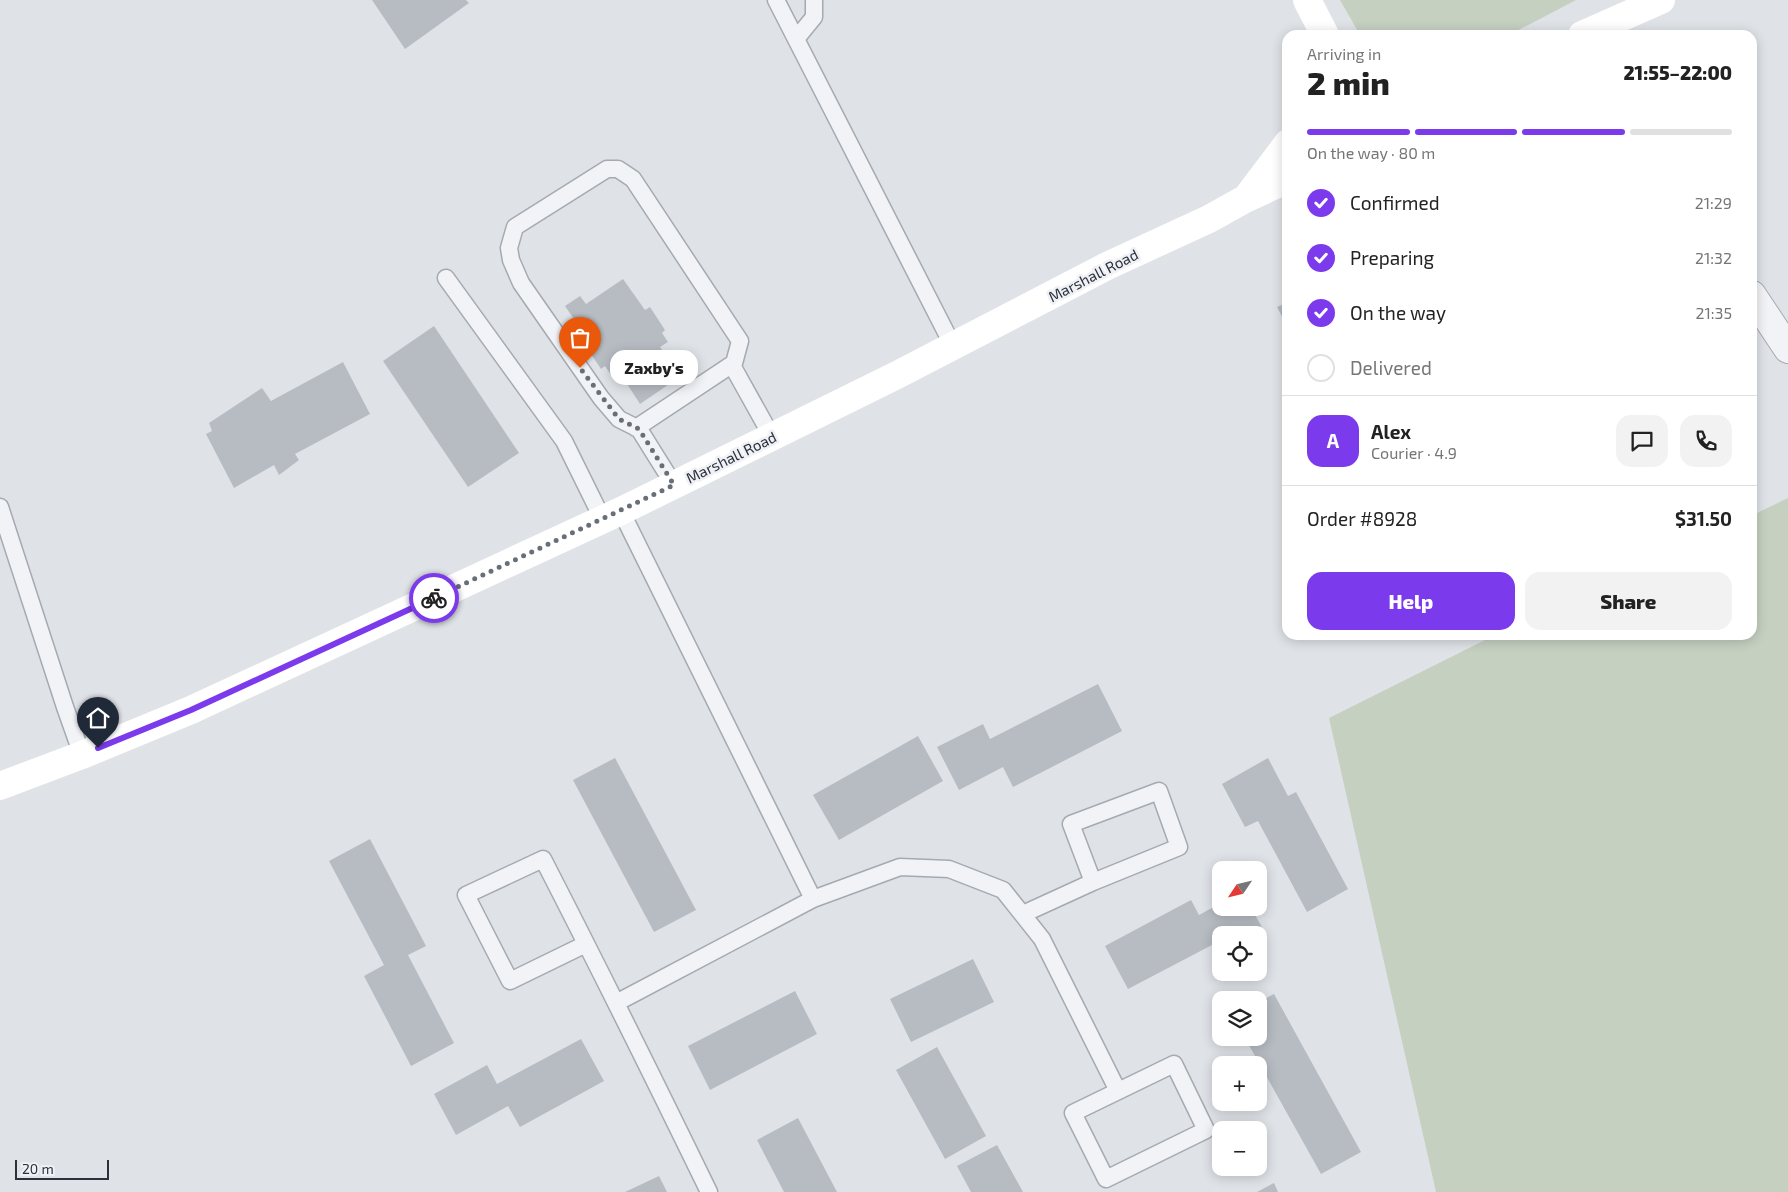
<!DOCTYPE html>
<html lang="en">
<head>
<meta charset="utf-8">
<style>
	:root { --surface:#fff; --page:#f2f2f2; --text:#222; --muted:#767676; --line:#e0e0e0; --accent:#7c3aed }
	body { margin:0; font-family:"Exo 2",sans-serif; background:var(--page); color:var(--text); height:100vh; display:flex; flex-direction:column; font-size:19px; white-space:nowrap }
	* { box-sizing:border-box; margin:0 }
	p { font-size:16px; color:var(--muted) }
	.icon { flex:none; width:28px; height:28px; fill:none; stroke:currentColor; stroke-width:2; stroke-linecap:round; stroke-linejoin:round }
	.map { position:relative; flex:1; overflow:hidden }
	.panel { position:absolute; left:1282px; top:30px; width:475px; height:610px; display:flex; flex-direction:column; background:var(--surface); border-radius:15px; box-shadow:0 2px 12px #0003 }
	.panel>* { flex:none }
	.needle { width:32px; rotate:235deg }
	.buttons { position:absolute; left:1212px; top:861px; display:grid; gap:10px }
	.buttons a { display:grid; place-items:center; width:55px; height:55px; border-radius:10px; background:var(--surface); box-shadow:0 2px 12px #0003; font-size:25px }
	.scale { position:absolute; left:15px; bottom:12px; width:94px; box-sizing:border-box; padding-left:5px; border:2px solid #2a313d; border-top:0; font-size:14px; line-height:18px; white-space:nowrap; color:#2a313d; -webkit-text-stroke:4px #eff1f5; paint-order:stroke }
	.pin { position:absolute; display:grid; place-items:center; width:42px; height:42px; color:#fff; margin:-51px -21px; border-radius:50% 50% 50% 0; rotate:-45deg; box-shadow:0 0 5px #0007 }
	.pin .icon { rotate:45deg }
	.courier { position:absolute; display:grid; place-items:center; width:50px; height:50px; margin:-25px; border:4px solid #7c3aed; border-radius:50%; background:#fff; color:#222; box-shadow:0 1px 6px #0007 }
	.bubble { position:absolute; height:35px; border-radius:15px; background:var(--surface); box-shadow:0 2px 12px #0003; font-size:16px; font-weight:800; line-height:35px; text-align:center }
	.overview em { font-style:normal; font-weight:800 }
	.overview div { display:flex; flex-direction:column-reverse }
	.overview { display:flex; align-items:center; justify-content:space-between; height:85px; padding:0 25px }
	h1 { font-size:32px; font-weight:800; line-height:38px }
	.bar { display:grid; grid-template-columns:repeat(4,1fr); gap:8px 5px; align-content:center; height:60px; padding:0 25px }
	.bar i { height:6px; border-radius:4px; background:var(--line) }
	.bar .on { background:var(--accent) }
	.bar p { grid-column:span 4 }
	.line { display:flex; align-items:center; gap:12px; padding:0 25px; border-top:1px solid var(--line) }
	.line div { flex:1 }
	.round { display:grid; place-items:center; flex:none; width:52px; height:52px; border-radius:15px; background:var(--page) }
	ol { padding:0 25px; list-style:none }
	li { display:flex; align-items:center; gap:15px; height:55px }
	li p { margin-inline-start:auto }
	li .icon { padding:5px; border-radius:50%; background:var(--accent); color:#fff; stroke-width:4 }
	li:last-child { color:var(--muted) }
	li i { width:28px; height:28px; border:2px solid var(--line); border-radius:50% }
	.cta { display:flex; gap:10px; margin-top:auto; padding:10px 25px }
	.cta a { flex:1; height:58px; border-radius:15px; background:var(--accent); color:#fff; font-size:20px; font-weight:800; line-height:58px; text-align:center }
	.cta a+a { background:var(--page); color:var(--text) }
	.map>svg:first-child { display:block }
	.green { fill:#c6d0c1 }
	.building { fill:#b7bcc3 }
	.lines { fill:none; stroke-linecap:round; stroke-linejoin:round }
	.service-casing { stroke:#a5aab1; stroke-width:19 }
	.minor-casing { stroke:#a5aab1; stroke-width:30 }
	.service { stroke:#f2f3f6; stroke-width:16 }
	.minor { stroke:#f2f3f6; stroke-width:28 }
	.secondary { stroke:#fff; stroke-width:28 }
	.done { stroke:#696f78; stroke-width:5; stroke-dasharray:0 9 }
	.route { stroke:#7c3aed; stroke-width:6 }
	.labels { text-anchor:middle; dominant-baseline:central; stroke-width:5; stroke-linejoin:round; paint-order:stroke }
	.street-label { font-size:15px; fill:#2a313d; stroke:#eff1f5 }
</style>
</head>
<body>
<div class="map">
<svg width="1788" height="1192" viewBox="0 0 1788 1192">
	<rect width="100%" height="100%" fill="#dfe3e7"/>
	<!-- green -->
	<path class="green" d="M 1340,0 L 1576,0 L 1509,35 L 1360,35 Z
		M 1788,498 L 1788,1192 L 1436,1192 L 1329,718 L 1495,635 L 1752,635 L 1753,515 Z"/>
	<!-- building -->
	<path class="building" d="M 372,0 L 466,0 L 469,3 L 405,49 Z
		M 623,279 L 645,310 L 650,307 L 665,330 L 662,333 L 668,342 L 660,347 L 681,376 L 640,404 L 620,373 L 613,378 L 605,366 L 601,369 L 587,348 L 591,344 L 565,306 L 580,296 L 586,304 Z
		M 1288,302 L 1288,328 L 1277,307 Z
		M 434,326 L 519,453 L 468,487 L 383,361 Z
		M 343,362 L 370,414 L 295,454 L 299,460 L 279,475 L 274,465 L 234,488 L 206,434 L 212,431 L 209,423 L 262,388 L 271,401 Z
		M 1098,684 L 1122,731 L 1013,787 L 1003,767 L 959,790 L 937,747 L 983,724 L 990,739 Z
		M 918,736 L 943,781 L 839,840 L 813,795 Z
		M 615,758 L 696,910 L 654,932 L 573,780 Z
		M 1268,758 L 1288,796 L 1296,792 L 1348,889 L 1307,912 L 1258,821 L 1245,827 L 1222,784 Z
		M 370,839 L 426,946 L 408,955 L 454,1043 L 411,1066 L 364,976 L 384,965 L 329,861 Z
		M 1191,900 L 1199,915 L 1221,903 L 1221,908 L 1251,908 L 1266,934 L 1259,938 L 1259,935 L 1221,935 L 1221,958 L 1219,959 L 1212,945 L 1128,989 L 1105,946 Z
		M 973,959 L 994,1002 L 911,1042 L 890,999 Z
		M 795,991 L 817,1034 L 710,1090 L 688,1046 Z
		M 1274,994 L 1361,1152 L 1321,1174 L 1245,1038 L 1259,1038 L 1259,1002 Z
		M 581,1039 L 604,1081 L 520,1127 L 508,1106 L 456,1135 L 434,1094 L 487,1065 L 497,1084 Z
		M 937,1047 L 986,1136 L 945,1159 L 896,1070 Z
		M 798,1118 L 837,1192 L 784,1192 L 757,1140 Z
		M 997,1145 L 1023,1192 L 971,1192 L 957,1166 Z
		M 659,1176 L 667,1192 L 625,1192 Z
		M 1274,1183 L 1278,1192 L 1257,1192 Z"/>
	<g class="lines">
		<!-- service casing -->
		<g class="service-casing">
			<path id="service" d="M 776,0 L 953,346
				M 796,39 L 814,17 L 814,0
				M 446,278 L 564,441 L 603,520
				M 636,428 L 734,363
				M 674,485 L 639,429 L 619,419 L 601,398 L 521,283 L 511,260 L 509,248 L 515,227 L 607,169 L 618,169 L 633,179 L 740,341 L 733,367 L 772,437
				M 0,507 L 65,707 L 82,755
				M 621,511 L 813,899
				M 1023,914 L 1093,882 L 1179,847 L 1159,791 L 1071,824 L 1093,882
				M 586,944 L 510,981 L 466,895 L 543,859 C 600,970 655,1081 709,1192
				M 616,1003 L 813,899 L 900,867 L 949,869 L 1003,890 L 1042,939 L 1118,1091
				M 1174,1064 L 1206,1130 L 1106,1179 L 1073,1113 Z"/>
		</g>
		<!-- minor casing -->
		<g class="minor-casing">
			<path id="minor" d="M 1752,295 L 1788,349"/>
		</g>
		<!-- service -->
		<use href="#service" class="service"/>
		<!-- minor -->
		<use href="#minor" class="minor"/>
		<!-- secondary -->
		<path class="secondary" d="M 1307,0 L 1325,35
			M 1582,35 L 1661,0
			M 1248,196 L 1288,143
			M 0,786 L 82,755 L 191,710 L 621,511 L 897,375 L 1107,266 L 1209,219 L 1245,199 L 1288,179"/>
	</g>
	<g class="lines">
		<!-- done -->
		<path class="done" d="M 434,598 L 674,485 L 639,429 L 619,419 L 580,368"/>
		<!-- route -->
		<path class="route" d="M 98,748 L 191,710 L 434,598"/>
	</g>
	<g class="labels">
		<!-- street labels -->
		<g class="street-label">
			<text transform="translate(1093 275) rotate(-27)">Marshall Road</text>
			<text transform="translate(731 457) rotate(-26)">Marshall Road</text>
		</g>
	</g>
</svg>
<div class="buttons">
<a><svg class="needle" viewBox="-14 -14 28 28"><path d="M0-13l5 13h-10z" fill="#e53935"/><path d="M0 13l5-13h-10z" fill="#767676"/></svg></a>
<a><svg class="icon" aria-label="locate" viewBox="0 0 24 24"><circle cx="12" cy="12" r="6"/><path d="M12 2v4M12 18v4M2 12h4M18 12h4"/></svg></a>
<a><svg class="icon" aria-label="layers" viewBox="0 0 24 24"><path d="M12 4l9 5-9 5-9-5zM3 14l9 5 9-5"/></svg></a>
<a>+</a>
<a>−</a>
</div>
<div class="scale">20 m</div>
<div class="pin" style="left:580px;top:368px;background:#ea580c"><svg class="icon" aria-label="bag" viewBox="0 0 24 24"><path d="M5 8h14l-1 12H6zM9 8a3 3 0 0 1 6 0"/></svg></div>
<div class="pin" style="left:98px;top:748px;background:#1f2937"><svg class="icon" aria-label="home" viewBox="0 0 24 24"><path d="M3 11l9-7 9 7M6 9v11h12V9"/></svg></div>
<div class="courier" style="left:434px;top:598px"><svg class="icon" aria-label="bike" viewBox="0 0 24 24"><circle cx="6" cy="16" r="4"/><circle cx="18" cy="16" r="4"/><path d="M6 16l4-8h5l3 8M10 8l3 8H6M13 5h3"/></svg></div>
<div class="bubble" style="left:610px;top:350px;width:88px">Zaxby's</div>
<section class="panel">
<div class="overview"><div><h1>2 min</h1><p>Arriving in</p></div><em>21:55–22:00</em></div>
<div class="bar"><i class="on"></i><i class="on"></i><i class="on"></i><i></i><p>On the way · 80 m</p></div>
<ol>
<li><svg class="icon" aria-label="check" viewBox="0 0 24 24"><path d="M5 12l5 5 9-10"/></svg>Confirmed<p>21:29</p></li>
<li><svg class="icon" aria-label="check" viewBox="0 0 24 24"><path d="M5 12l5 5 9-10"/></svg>Preparing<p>21:32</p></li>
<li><svg class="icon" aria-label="check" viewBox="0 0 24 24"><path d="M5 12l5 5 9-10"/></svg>On the way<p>21:35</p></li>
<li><i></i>Delivered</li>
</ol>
<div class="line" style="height:90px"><b class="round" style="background:var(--accent);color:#fff">A</b><div><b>Alex</b><p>Courier · 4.9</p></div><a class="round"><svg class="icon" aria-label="chat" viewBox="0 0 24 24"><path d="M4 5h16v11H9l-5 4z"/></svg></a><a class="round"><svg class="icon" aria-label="phone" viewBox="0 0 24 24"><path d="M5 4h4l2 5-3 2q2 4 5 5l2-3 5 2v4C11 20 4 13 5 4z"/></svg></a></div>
<div class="line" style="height:65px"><div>Order #8928</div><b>$31.50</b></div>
<div class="cta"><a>Help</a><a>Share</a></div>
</section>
</div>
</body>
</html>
